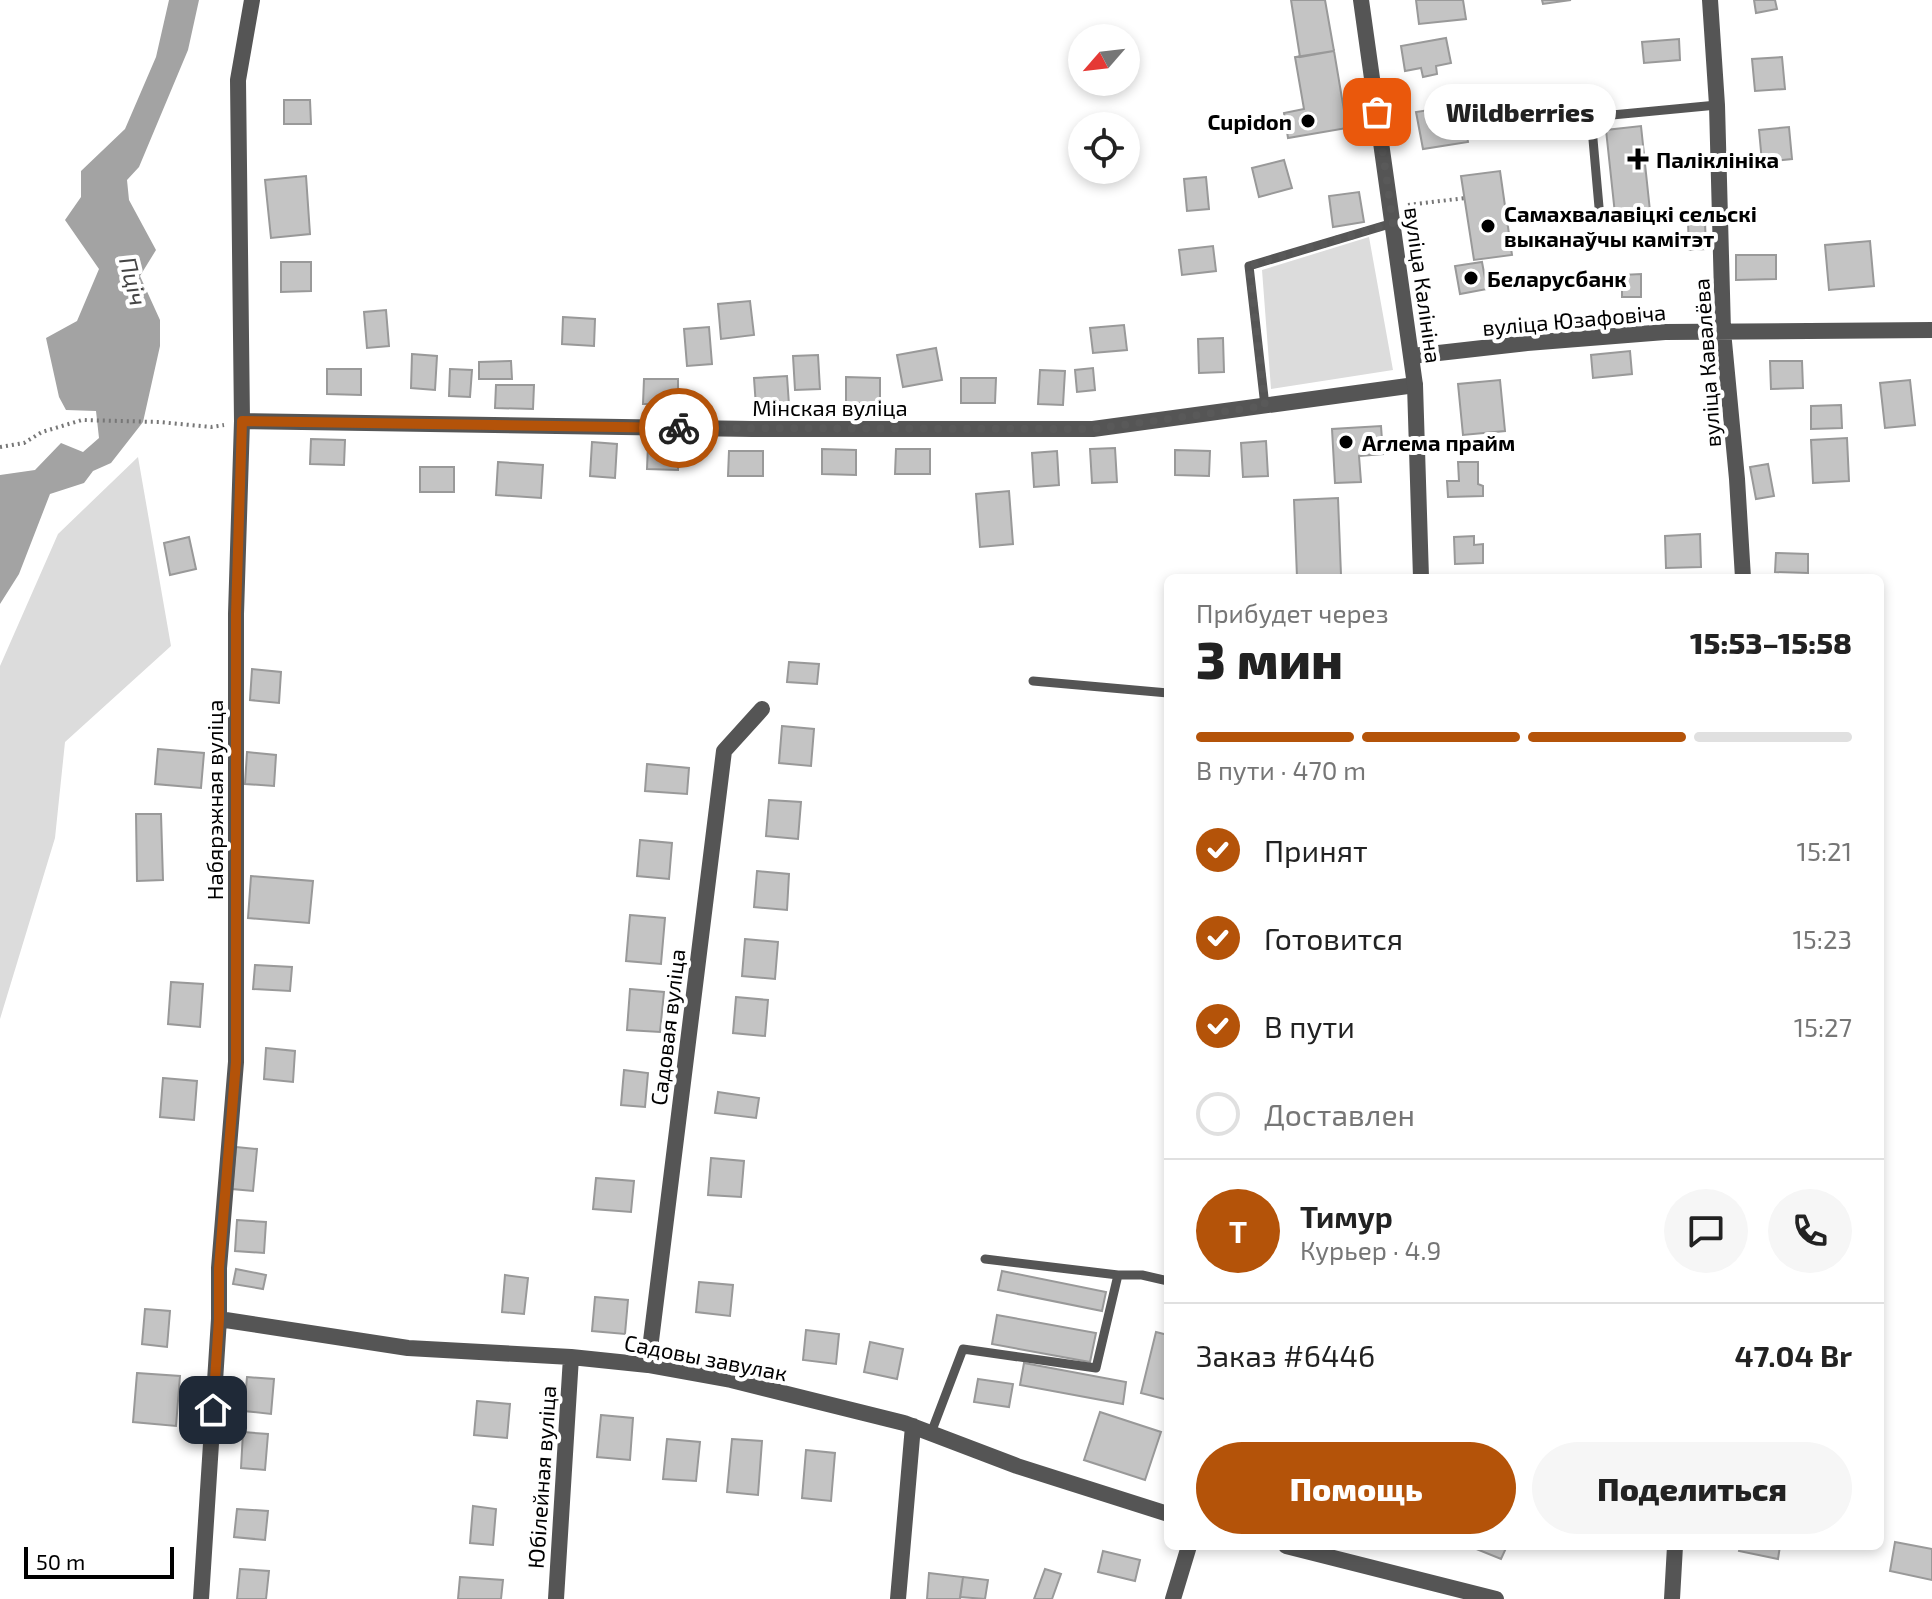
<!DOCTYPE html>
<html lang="ru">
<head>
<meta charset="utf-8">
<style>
	:root { --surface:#fff; --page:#f6f6f6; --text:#222; --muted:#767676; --line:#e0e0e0; --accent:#b45309 }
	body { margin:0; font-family:"Exo 2",sans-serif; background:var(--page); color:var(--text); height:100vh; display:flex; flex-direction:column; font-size:30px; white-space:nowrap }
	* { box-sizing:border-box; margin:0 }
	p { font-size:26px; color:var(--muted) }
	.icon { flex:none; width:44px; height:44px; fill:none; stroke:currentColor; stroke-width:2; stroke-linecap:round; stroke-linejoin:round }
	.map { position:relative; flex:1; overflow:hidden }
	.drawer { position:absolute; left:1164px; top:574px; width:720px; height:976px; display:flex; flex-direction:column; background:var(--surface); border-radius:12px; box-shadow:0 4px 12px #0003 }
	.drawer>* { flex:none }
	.needle { width:52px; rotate:242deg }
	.buttons { position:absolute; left:1068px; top:24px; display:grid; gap:16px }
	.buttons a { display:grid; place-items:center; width:72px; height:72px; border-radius:50%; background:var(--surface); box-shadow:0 4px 12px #0003; font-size:40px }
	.scale { position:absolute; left:24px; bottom:20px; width:150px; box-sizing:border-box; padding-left:8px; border:4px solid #000; border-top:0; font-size:22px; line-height:28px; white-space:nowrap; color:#000; -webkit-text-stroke:6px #fff; paint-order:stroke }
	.pin { position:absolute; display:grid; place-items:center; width:68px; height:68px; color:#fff; margin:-34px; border-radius:16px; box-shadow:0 4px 12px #0006 }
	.courier { position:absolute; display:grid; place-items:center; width:80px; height:80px; margin:-40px; border:6px solid #b45309; border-radius:50%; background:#fff; color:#222; box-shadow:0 2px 10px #0007 }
	.bubble { position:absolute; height:56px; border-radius:28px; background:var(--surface); box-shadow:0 4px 12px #0003; font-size:26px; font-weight:800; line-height:56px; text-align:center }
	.summary em { font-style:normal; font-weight:800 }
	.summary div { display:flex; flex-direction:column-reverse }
	.summary { display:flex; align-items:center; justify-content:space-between; height:136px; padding:0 32px }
	h1 { font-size:52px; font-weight:800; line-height:60px }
	.bar { display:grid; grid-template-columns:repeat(4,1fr); gap:12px 8px; align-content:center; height:96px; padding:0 32px }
	.bar i { height:10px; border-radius:6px; background:var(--line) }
	.bar .selected { background:var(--accent) }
	.bar p { grid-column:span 4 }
	.line { display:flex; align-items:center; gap:20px; padding:0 32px; border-top:2px solid var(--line) }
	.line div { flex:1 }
	.round { display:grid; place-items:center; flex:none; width:84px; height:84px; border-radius:42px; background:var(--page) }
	ol { padding:0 32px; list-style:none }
	li { display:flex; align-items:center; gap:24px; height:88px }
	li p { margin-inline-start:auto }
	li .icon { padding:8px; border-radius:50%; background:var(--accent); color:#fff; stroke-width:4 }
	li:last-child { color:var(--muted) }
	li i { width:44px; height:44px; border:4px solid var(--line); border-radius:50% }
	.cta { display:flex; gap:16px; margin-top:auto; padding:16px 32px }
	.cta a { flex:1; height:92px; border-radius:48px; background:var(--accent); color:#fff; font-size:32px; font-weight:800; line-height:92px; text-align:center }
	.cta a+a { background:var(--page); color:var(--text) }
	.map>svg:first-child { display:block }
	.green { fill:#dcdcdc }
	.water { fill:#a3a3a3 }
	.building { fill:#c4c4c4; stroke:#999; stroke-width:2 }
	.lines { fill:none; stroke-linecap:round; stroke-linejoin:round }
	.path { stroke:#777; stroke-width:4; stroke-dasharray:2 4; stroke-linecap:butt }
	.service { stroke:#555; stroke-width:9 }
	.minor { stroke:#555; stroke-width:16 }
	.tertiary { stroke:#555; stroke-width:16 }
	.done { stroke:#595959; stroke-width:8; stroke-dasharray:0 14.4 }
	.route { stroke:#b45309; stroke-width:10 }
	.poi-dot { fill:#000; stroke:#fff; stroke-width:3 }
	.labels { text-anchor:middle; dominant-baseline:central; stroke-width:8; stroke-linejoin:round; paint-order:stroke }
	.poi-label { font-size:22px; font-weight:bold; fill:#000; stroke:#fff; text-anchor:start }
	.street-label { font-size:22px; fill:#000; stroke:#fff }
	.water-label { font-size:24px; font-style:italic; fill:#444; stroke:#fff }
</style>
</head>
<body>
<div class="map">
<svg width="1932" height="1599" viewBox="0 0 1932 1599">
	<rect width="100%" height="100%" fill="#fff"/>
	<!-- green -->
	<path class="green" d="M 1369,237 L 1393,370 L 1271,389 L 1262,270 Z
		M 138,457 L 171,646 L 65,742 L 55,838 L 0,1019 L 0,666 L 58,534 Z"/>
	<!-- water -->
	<path class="water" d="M 169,0 L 199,0 L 188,50 L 139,167 L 127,180 L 129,200 L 156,250 L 140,276 L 160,320 L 160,346 L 143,422 L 111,463 L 93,471 L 84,483 L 50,494 L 19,574 L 0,604 L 0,475 L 35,470 L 61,443 L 83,452 L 99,438 L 96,411 L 66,410 L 59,397 L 46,338 L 77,321 L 99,269 L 65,220 L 81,197 L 81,171 L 125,129 L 156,57 Z"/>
	<!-- building -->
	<path class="building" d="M 1291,0 L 1325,0 L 1334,51 L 1300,57 Z
		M 1416,0 L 1463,0 L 1466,19 L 1419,24 Z
		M 1542,0 L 1571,0 L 1543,4 Z
		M 1754,0 L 1775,0 L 1777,9 L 1756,13 Z
		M 1446,38 L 1451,63 L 1436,66 L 1437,74 L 1423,77 L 1421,68 L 1405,71 L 1401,46 Z
		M 1679,39 L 1680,60 L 1644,63 L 1642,42 Z
		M 1334,51 L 1347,128 L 1288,138 L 1284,113 L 1304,109 L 1295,57 Z
		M 1782,57 L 1785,89 L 1755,91 L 1752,59 Z
		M 284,100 L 310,100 L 311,124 L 284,124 Z
		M 1462,105 L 1468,142 L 1423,149 L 1416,112 Z
		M 1641,126 L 1650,211 L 1615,214 L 1606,130 Z
		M 1789,127 L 1792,159 L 1762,162 L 1759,130 Z
		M 1284,160 L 1292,188 L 1259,197 L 1252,168 Z
		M 1500,171 L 1512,255 L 1474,260 L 1461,176 Z
		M 306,176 L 310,234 L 271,238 L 265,180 Z
		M 1206,177 L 1209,209 L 1187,211 L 1184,179 Z
		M 1359,192 L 1364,222 L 1333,227 L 1329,196 Z
		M 1705,221 L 1706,249 L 1689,250 L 1688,222 Z
		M 1870,241 L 1874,286 L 1829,290 L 1825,245 Z
		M 1213,246 L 1216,271 L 1182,275 L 1179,250 Z
		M 1736,255 L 1776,255 L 1776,279 L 1736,280 Z
		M 281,262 L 311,262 L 311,291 L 281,292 Z
		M 1482,262 L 1487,289 L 1460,294 L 1455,266 Z
		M 1641,274 L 1641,297 L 1622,297 L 1622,275 Z
		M 750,301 L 754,335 L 721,339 L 718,304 Z
		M 386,310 L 389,346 L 367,348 L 364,312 Z
		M 563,317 L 595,319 L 594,346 L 562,344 Z
		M 1124,325 L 1127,350 L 1093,353 L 1090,328 Z
		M 709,327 L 712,364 L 687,366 L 684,329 Z
		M 1223,338 L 1224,372 L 1199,373 L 1198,339 Z
		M 936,348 L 942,380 L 903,387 L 897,355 Z
		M 1630,351 L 1632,374 L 1593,378 L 1591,355 Z
		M 412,354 L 437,356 L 435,390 L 411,388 Z
		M 818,355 L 820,389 L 795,390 L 793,356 Z
		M 511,361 L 512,379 L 479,379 L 479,362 Z
		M 1770,361 L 1802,361 L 1803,388 L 1771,389 Z
		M 1093,368 L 1095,390 L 1077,392 L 1075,370 Z
		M 327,369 L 361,369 L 361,395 L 327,394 Z
		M 450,369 L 472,370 L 470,397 L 449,396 Z
		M 1040,370 L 1065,371 L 1063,405 L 1038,404 Z
		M 787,376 L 789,405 L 756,407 L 754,378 Z
		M 846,377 L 880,378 L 880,403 L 846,403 Z
		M 961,378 L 996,378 L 995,403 L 961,403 Z
		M 644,379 L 678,379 L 678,404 L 643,404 Z
		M 1500,380 L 1505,431 L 1463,435 L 1458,384 Z
		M 1910,380 L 1915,425 L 1885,428 L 1880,383 Z
		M 496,385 L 534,385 L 533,409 L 495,408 Z
		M 1841,405 L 1842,428 L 1811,429 L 1811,406 Z
		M 1381,426 L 1383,454 L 1359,456 L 1361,482 L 1335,483 L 1332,429 Z
		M 1847,438 L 1849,481 L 1813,483 L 1811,440 Z
		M 311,439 L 345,440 L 344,465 L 310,464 Z
		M 1266,441 L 1268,476 L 1243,477 L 1241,443 Z
		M 592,442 L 617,444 L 615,478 L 590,476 Z
		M 648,445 L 678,445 L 678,470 L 647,469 Z
		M 1115,448 L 1117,482 L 1092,483 L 1090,449 Z
		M 822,449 L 856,450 L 856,475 L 822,474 Z
		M 896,449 L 930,449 L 930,474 L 895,474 Z
		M 1175,450 L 1210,451 L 1209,476 L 1175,475 Z
		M 729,451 L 763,451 L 763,476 L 728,476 Z
		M 1057,451 L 1059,485 L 1034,487 L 1032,453 Z
		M 498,462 L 543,465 L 541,498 L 496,495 Z
		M 1458,462 L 1478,462 L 1478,484 L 1483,486 L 1483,496 L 1448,497 L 1447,481 L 1459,481 Z
		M 1768,464 L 1774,496 L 1756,499 L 1750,467 Z
		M 420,467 L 454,467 L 454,492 L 420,492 Z
		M 1009,491 L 1013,544 L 980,547 L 976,494 Z
		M 1338,498 L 1341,575 L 1297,577 L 1294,500 Z
		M 1700,534 L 1701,567 L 1666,568 L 1665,536 Z
		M 1474,536 L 1474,545 L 1483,544 L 1483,563 L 1455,564 L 1454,537 Z
		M 189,537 L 196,569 L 170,575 L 164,543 Z
		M 1776,553 L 1808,554 L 1808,573 L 1775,572 Z
		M 789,662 L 819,664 L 817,684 L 787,682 Z
		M 252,669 L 281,672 L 279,703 L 250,700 Z
		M 782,726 L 814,729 L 811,766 L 779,763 Z
		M 158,749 L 204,753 L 201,788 L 155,784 Z
		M 247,752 L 276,755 L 274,786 L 245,784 Z
		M 647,764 L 689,768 L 687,794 L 645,791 Z
		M 769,800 L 801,802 L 798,839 L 766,836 Z
		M 136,814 L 161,814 L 163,880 L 137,881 Z
		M 640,840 L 672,843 L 669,879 L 637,876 Z
		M 757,871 L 789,874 L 787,910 L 754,907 Z
		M 251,876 L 313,881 L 309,923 L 248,918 Z
		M 630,915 L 665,918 L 661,964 L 626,961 Z
		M 745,939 L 778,942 L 775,979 L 742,976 Z
		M 255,965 L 292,967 L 290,991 L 253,989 Z
		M 171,982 L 203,984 L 200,1027 L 168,1024 Z
		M 630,989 L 664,992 L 660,1032 L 627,1030 Z
		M 736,997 L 768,1000 L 765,1036 L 733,1033 Z
		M 266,1048 L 295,1051 L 293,1082 L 264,1079 Z
		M 624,1070 L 648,1073 L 645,1107 L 621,1105 Z
		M 163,1078 L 197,1081 L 194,1120 L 160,1117 Z
		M 718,1092 L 759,1098 L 756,1118 L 715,1113 Z
		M 236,1147 L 257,1149 L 253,1191 L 232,1189 Z
		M 711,1158 L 744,1161 L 741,1197 L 708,1195 Z
		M 596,1178 L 634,1181 L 631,1212 L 593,1209 Z
		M 237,1220 L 266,1222 L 264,1253 L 235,1251 Z
		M 236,1269 L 266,1275 L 263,1289 L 233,1284 Z
		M 1002,1271 L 1106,1292 L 1102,1311 L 998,1290 Z
		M 505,1275 L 528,1278 L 524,1314 L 502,1312 Z
		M 699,1282 L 733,1285 L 730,1316 L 696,1312 Z
		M 595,1297 L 628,1300 L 625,1334 L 592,1331 Z
		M 145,1309 L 170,1311 L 167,1347 L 142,1344 Z
		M 997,1315 L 1096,1333 L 1090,1362 L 992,1344 Z
		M 806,1330 L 839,1334 L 836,1364 L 803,1360 Z
		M 1156,1332 L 1168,1335 L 1168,1400 L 1141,1393 Z
		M 870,1342 L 903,1349 L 897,1379 L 864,1372 Z
		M 1024,1363 L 1126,1382 L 1123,1404 L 1020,1385 Z
		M 137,1373 L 180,1376 L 176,1426 L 133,1422 Z
		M 247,1377 L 274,1379 L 271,1414 L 244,1411 Z
		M 978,1379 L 1013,1384 L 1009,1407 L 974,1402 Z
		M 477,1401 L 510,1404 L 507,1438 L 474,1435 Z
		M 1100,1412 L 1161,1432 L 1145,1480 L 1084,1460 Z
		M 601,1415 L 633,1418 L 630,1460 L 597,1457 Z
		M 243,1432 L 268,1434 L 265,1470 L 241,1468 Z
		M 667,1439 L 700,1442 L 696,1481 L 663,1479 Z
		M 732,1439 L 762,1441 L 758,1495 L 727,1492 Z
		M 806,1450 L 835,1453 L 831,1501 L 802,1498 Z
		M 473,1506 L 496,1509 L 493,1545 L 470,1543 Z
		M 237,1509 L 268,1511 L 265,1540 L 234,1537 Z
		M 1895,1542 L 1932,1549 L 1932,1580 L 1890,1571 Z
		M 1469,1546 L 1507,1546 L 1501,1559 Z
		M 1740,1546 L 1780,1546 L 1778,1559 L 1739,1551 Z
		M 1103,1551 L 1140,1560 L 1135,1581 L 1098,1572 Z
		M 240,1569 L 269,1571 L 266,1599 L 237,1599 Z
		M 1045,1569 L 1061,1574 L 1052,1599 L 1034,1599 Z
		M 929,1573 L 963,1577 L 960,1599 L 927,1599 Z
		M 460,1577 L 503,1580 L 501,1599 L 458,1599 Z
		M 963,1577 L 988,1580 L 985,1599 L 960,1597 Z"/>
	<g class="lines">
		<!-- path -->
		<path class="path" d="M 1408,205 L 1465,198
			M 0,447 L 24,443 L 42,432 L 82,420 L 159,422 L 211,427 L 224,425"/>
		<!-- service -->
		<path class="service" d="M 1599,207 L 1591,117 L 1717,105
			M 1265,406 L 1249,266 L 1393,223
			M 1033,681 L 1168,693
			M 985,1259 L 1118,1275 L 1142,1275 L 1168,1281
			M 931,1433 L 963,1349 L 1096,1368 L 1118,1275"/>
		<!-- minor -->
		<path class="minor" d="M 1710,0 L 1717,105 L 1723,331 L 1737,479 L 1743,578
			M 1412,356 L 1527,343 L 1665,332 L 1932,330
			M 242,421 L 752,429 L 1093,429 L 1415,385
			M 219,1319 L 408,1348 L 571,1357 L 648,1365 L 731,1380 L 904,1423 L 1017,1466 L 1168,1514
			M 648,1365 L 724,751 L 762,709
			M 1286,1546 L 1496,1599
			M 201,1599 L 219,1319 L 219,1268 L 236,1062 L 236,614 L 242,421 L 238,80 L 252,0
			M 556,1599 L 571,1357
			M 898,1599 L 913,1426
			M 1672,1599 L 1675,1546"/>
		<!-- tertiary -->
		<path class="tertiary" d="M 1361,0 L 1415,385 L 1421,578
			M 1173,1599 L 1189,1546"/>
	</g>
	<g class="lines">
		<!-- done -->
		<path class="done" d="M 679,428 L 1093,429 L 1265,406 L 1249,266 L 1393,223 L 1377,112"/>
		<!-- route -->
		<path class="route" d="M 213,1410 L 219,1319 L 219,1268 L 236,1062 L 236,614 L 242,421 L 679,428"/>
	</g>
	<!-- markers -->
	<g class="poi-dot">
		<circle cx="1308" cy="121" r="8"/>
		<path d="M1634 147h8v8h8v8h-8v8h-8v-8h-8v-8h8z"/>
		<circle cx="1488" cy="226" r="8"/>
		<circle cx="1471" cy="278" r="8"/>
		<circle cx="1346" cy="442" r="8"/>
	</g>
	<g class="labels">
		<!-- poi labels -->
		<g class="poi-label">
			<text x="1292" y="121" text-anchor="end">Cupidon</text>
			<text x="1656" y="159">Паліклініка</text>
			<text x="1504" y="213">Самахвалавіцкі сельскі<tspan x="1504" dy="25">выканаўчы камітэт</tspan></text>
			<text x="1487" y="278">Беларусбанк</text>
			<text x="1362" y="442">Аглема прайм</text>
		</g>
		<!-- street labels -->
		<g class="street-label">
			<text transform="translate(1424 285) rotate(82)">вуліца Калініна</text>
			<text transform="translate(1574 319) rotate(-5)">вуліца Юзафовіча</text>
			<text transform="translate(1706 363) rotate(-94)">вуліца Кавалёва</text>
			<text x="830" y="407">Мінская вуліца</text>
			<text transform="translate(214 800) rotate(-90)">Набярэжная вуліца</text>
			<text transform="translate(667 1027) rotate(-83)">Садовая вуліца</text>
			<text transform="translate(706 1357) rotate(11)">Садовы завулак</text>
			<text transform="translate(541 1477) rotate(-86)">Юбілейная вуліца</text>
		</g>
		<!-- water labels -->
		<g class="water-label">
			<text transform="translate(134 281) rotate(76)">Пціч</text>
		</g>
	</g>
</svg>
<div class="buttons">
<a><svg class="needle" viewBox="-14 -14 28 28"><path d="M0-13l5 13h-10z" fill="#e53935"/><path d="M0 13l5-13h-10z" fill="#767676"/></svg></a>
<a><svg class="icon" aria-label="locate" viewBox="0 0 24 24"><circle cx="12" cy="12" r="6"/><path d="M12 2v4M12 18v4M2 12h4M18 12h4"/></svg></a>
</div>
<div class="scale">50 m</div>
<div class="pin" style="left:1377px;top:112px;background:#ea580c"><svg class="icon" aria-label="bag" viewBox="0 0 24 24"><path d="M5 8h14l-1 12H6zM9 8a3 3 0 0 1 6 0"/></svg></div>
<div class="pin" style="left:213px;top:1410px;background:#1f2937"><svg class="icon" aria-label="home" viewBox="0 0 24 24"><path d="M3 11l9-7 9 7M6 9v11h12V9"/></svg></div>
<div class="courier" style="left:679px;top:428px"><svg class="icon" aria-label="bike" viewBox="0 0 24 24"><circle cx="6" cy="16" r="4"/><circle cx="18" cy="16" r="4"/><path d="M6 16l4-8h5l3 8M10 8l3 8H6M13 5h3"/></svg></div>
<div class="bubble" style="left:1424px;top:84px;width:192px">Wildberries</div>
<section class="drawer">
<div class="summary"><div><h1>3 мин</h1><p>Прибудет через</p></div><em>15:53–15:58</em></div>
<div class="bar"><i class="selected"></i><i class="selected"></i><i class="selected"></i><i></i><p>В пути · 470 m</p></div>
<ol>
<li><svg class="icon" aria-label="check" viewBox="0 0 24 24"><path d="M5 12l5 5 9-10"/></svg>Принят<p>15:21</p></li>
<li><svg class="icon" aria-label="check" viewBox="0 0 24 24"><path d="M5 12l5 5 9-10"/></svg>Готовится<p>15:23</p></li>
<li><svg class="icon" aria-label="check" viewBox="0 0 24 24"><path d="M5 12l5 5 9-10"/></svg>В пути<p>15:27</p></li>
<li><i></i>Доставлен</li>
</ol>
<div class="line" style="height:144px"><b class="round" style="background:var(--accent);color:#fff">Т</b><div><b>Тимур</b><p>Курьер · 4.9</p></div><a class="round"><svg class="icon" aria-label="chat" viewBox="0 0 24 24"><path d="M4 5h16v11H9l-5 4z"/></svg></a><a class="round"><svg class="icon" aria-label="phone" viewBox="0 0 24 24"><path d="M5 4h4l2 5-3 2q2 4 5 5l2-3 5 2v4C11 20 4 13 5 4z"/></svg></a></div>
<div class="line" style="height:104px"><div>Заказ #6446</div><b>47.04 Br</b></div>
<div class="cta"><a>Помощь</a><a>Поделиться</a></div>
</section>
</div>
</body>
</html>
